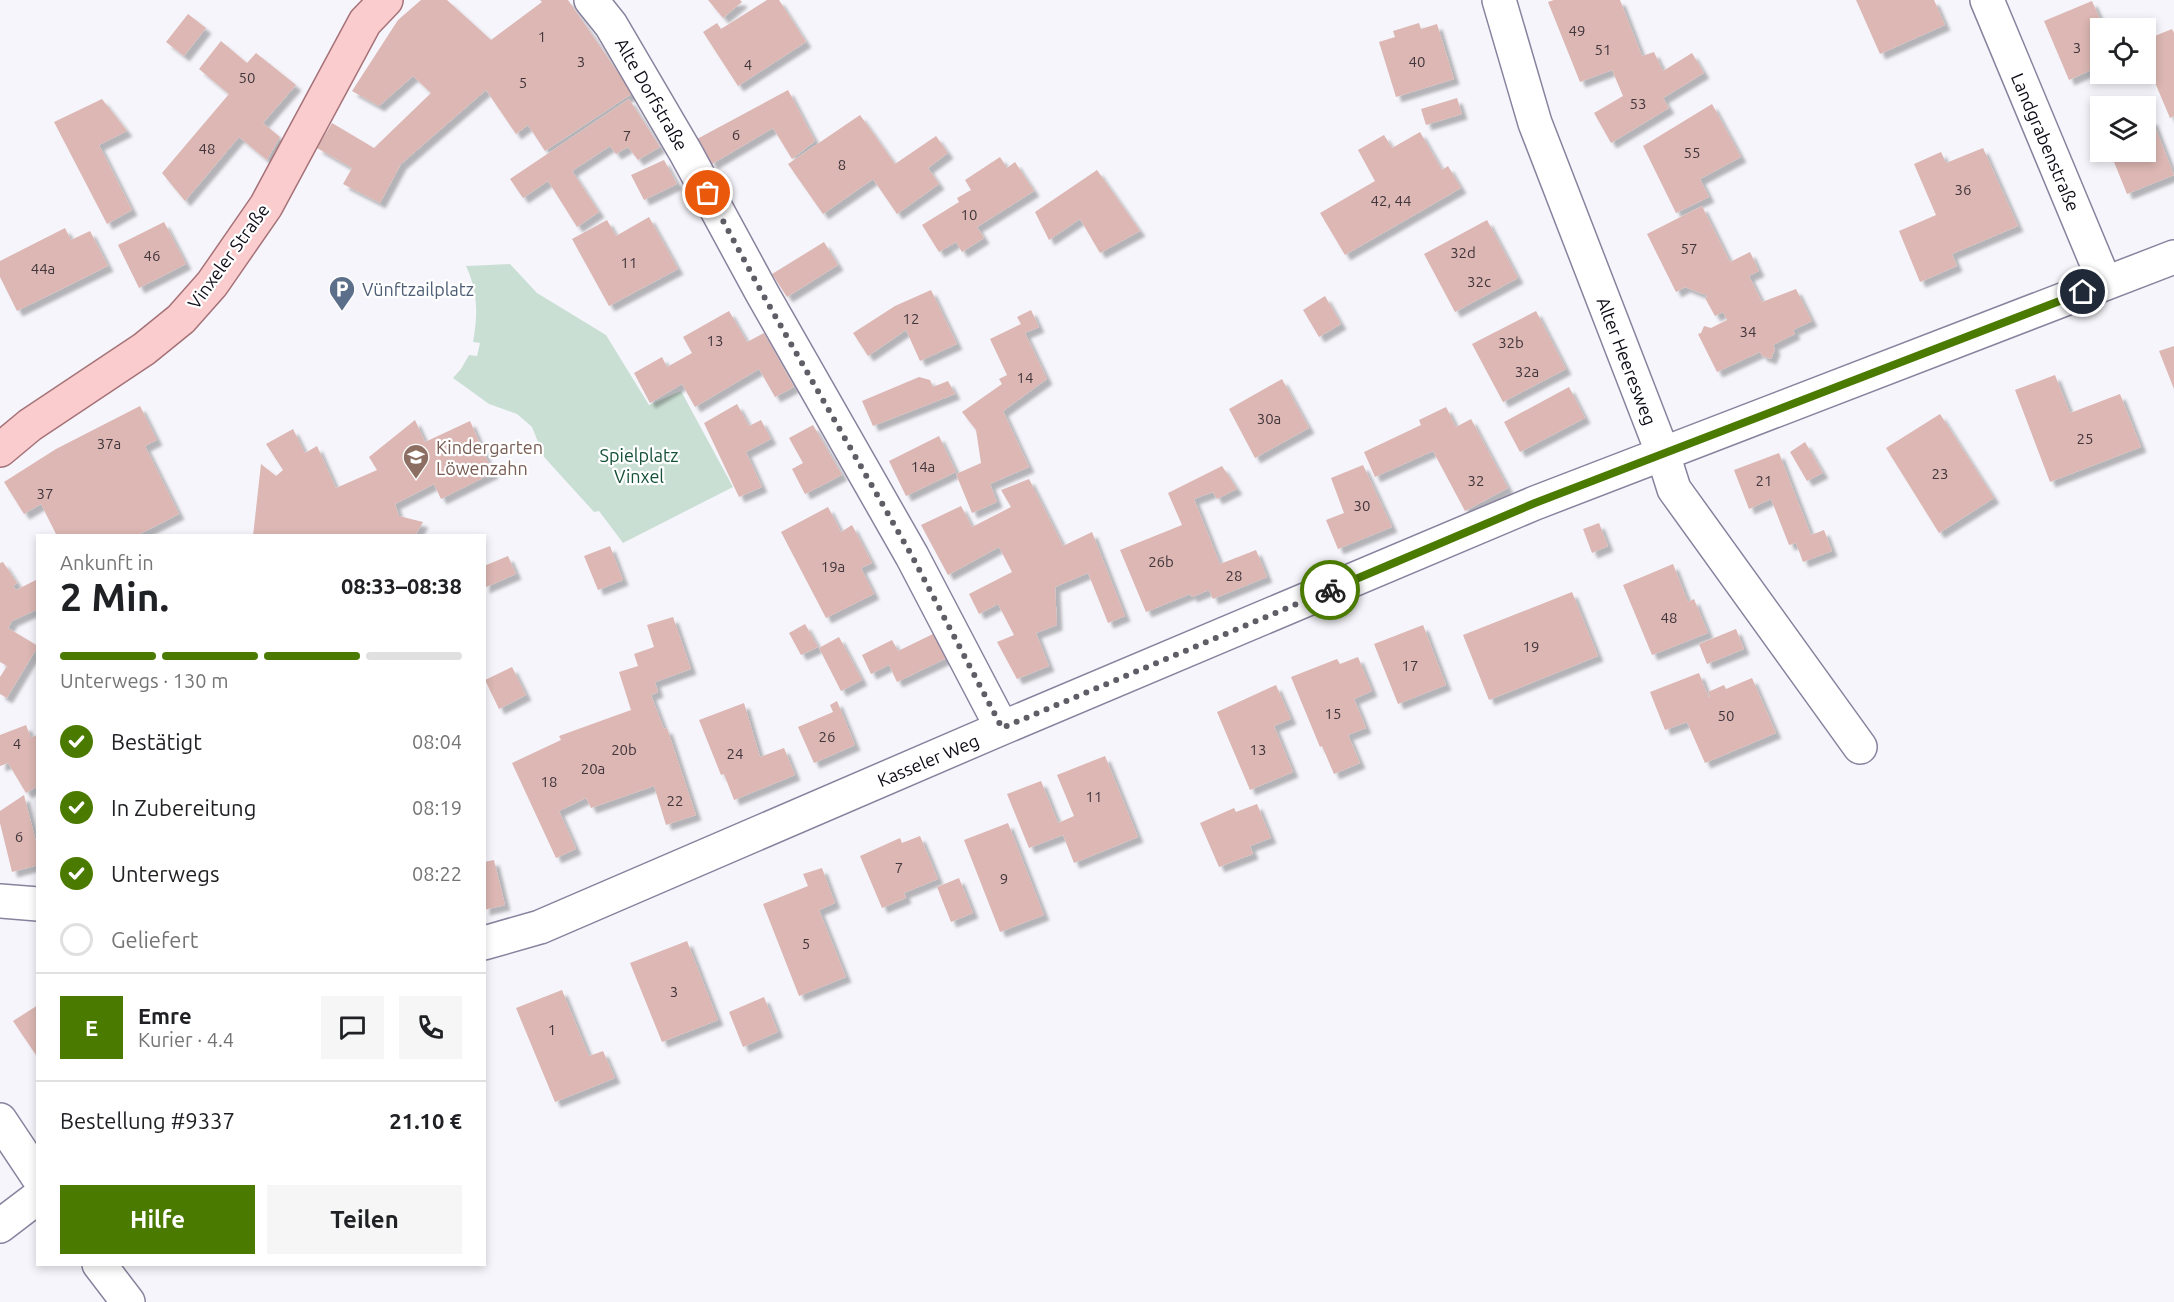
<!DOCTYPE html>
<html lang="de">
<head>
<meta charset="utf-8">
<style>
	:root { --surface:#fff; --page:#f6f6f6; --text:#202124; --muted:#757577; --line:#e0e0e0; --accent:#4b7a00 }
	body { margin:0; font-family:Ubuntu,sans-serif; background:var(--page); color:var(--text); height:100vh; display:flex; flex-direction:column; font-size:22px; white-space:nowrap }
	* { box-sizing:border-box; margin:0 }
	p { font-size:20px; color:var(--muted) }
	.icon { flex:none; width:33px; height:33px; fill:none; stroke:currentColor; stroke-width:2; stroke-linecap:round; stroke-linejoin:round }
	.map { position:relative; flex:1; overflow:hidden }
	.side { position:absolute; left:36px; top:534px; width:450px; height:732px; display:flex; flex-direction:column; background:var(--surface); border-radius:0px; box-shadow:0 3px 9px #0003 }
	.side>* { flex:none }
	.controls { position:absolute; left:2090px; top:18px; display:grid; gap:12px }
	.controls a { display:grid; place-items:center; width:66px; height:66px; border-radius:0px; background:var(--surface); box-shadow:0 3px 9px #0003; font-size:30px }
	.pin { position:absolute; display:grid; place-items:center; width:51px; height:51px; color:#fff; margin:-26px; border:3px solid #fff; border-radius:50%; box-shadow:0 2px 6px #0007 }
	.courier { position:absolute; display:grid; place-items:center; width:60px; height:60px; margin:-30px; border:4px solid #4b7a00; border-radius:50%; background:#fff; color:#222; box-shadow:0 2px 8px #0007 }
	.overview em { font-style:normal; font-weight:600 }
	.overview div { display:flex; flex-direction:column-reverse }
	.overview { display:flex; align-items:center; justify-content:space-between; height:102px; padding:0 24px }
	h1 { font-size:39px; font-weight:600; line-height:45px }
	.bar { display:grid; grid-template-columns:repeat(4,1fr); gap:9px 6px; align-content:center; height:72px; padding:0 24px }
	.bar i { height:8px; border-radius:4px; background:var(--line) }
	.bar .active { background:var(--accent) }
	.bar p { grid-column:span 4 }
	.line { display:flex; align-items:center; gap:15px; padding:0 24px; border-top:2px solid var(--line) }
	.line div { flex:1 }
	.round { display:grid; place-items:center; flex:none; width:63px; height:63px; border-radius:0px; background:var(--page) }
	ol { padding:0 24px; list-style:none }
	li { display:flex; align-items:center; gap:18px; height:66px }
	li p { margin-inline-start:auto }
	li .icon { padding:6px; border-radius:50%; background:var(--accent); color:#fff; stroke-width:4 }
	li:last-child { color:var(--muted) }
	li i { width:33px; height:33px; border:3px solid var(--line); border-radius:50% }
	.primary-button { display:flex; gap:12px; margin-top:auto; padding:12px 24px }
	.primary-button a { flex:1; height:69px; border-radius:0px; background:var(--accent); color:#fff; font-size:24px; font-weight:600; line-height:69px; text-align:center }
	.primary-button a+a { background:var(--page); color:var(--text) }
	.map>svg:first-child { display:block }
	.green { fill:#cadfd4 }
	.building { fill:#dcb7b3; filter:url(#shadow) }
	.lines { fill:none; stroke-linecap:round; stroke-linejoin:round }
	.minor-casing { stroke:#89829e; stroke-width:36 }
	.major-casing { stroke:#a57278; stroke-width:36 }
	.minor { stroke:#fff; stroke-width:33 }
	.major { stroke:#faccce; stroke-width:33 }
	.done { stroke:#5f5d66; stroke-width:6; stroke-dasharray:0 10.8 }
	.route { stroke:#4b7a00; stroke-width:8 }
	.labels { text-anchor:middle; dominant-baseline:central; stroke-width:4.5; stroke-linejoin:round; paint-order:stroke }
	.number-label { font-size:15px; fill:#42363d }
	.street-label { font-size:18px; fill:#0e0b16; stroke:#fff }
	.service-label { font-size:18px; fill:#4e5e75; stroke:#fff; text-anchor:start }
	.education-label { font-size:18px; fill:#785e54; stroke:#fff; text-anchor:start }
	.park-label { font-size:18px; fill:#155139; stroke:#fff }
</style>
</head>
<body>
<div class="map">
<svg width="2174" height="1302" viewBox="0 0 2174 1302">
	<defs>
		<filter id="shadow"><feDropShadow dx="5.5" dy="5.5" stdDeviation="1.5" flood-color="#0004"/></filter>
	</defs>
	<rect width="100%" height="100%" fill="#f6f5fb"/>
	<!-- green -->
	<path class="green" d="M 510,264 L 537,293 L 606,335 L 649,405 L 681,391 L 733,487 L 623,543 L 599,511 L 594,512 L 544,457 L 532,427 L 517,414 L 489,404 L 453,378 L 461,369 L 469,355 L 477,356 L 480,343 L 473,342 C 478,314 478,292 466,266 Z"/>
	<!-- building -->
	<path class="building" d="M 421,0 L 447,0 L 491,40 L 542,2 L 540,0 L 568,0 L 619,74 L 622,73 L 633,93 L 545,151 L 528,125 L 516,134 L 486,90 L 401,164 L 380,203 L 343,184 L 352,168 L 317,148 L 332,123 L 374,148 L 431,93 L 413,76 L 379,106 L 352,91 L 398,20 Z
		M 708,0 L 740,0 L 742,2 L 723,18 Z
		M 767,0 L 779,0 L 806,42 L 738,86 L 703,32 L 717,23 L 721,29 Z
		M 1554,0 L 1620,0 L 1642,56 L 1654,52 L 1663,71 L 1692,53 L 1704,73 L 1663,98 L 1669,108 L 1611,143 L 1594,113 L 1623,96 L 1612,70 L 1580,82 L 1548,2 Z
		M 1856,0 L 1934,0 L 1945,25 L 1880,54 Z
		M 2092,1 L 2104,28 L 2100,28 L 2100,66 L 2069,80 L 2044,21 Z
		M 188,14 L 206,28 L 184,56 L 166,42 Z
		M 1419,23 L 1421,29 L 1437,24 L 1454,79 L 1396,97 L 1379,42 L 1395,37 L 1393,31 Z
		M 2172,29 L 2174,33 L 2174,116 L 2170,118 L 2145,59 L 2145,40 Z
		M 221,41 L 247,63 L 256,53 L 296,85 L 263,123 L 280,137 L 267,160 L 239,137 L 185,201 L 162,173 L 229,94 L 199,69 Z
		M 788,90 L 815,141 L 792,159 L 773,128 L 712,164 L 697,139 Z
		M 1457,98 L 1462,114 L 1426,125 L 1421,109 Z
		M 102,99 L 127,131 L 99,145 L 132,210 L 107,224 L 54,122 Z
		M 629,99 L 660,147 L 638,160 L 628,147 L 616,154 L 610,146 L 572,171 L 599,212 L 577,227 L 548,181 L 523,198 L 510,179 Z
		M 1712,104 L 1741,157 L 1700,179 L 1709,197 L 1676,213 L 1643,146 Z
		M 860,115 L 895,164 L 936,136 L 948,153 L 928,168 L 939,184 L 897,214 L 873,179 L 823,214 L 788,164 Z
		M 2152,119 L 2174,175 L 2127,194 L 2110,152 L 2145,152 L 2145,122 Z
		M 1420,132 L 1442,170 L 1448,166 L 1461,188 L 1345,255 L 1320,213 L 1375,181 L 1358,150 L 1384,135 L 1392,148 Z
		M 1983,148 L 2018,226 L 1952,254 L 1957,266 L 1920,282 L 1899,231 L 1936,215 L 1914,164 L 1941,152 L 1946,163 Z
		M 1000,157 L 1007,168 L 1015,162 L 1034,191 L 977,227 L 984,238 L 962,252 L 956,242 L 939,252 L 922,225 L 959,202 L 957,198 L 971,190 L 965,180 Z
		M 664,160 L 677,184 L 644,200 L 631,175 Z
		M 1097,170 L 1140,231 L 1100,253 L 1080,219 L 1049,240 L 1035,212 Z
		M 1702,206 L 1730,262 L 1750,252 L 1759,271 L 1749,276 L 1762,302 L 1796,289 L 1812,321 L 1793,330 L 1795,334 L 1773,345 L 1775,349 L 1771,359 L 1762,356 L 1760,352 L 1717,372 L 1698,334 L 1701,333 L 1704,326 L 1711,328 L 1727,320 L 1723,312 L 1715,316 L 1705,298 L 1708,296 L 1685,287 L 1676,292 L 1647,234 Z
		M 649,217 L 678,269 L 609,306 L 572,239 L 607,220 L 616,236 Z
		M 1487,220 L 1518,278 L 1455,312 L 1424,254 Z
		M 164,222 L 186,264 L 139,288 L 118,245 Z
		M 65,228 L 71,240 L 90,231 L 108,266 L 17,311 L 0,277 L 0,261 Z
		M 824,242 L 838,265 L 787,297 L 772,274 Z
		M 931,290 L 957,344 L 920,361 L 906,330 L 868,356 L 853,333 L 895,306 Z
		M 1325,296 L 1341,324 L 1319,337 L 1303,310 Z
		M 1031,310 L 1039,327 L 1025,333 L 1047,379 L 1003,411 L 1029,467 L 990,484 L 997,502 L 972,513 L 956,474 L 981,463 L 976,430 L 962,412 L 1002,384 L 999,379 L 1007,375 L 990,339 L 1021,324 L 1017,317 Z
		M 729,311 L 747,342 L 764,333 L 794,387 L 775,397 L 759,369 L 695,407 L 682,384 L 650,403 L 634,373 L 662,357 L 667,367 L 692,353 L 683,337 Z
		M 1536,311 L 1566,369 L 1503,402 L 1472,344 Z
		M 2174,346 L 2174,389 L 2159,351 Z
		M 2055,375 L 2070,413 L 2120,394 L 2141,447 L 2050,482 L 2015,390 Z
		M 919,377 L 930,380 L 933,387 L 948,381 L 955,394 L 873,426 L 862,401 Z
		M 1282,379 L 1309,428 L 1255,458 L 1229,409 Z
		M 1569,387 L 1585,418 L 1520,452 L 1504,422 Z
		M 737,404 L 749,426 L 761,420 L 771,439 L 746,452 L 762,487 L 739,497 L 704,423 Z
		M 140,406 L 157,440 L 145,446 L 179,514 L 136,536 L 57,536 L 41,504 L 24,514 L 4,482 L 56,449 Z
		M 1446,407 L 1456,427 L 1471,419 L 1508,488 L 1465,511 L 1433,451 L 1375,477 L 1364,452 L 1421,425 L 1419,420 Z
		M 1940,414 L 1994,498 L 1939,533 L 1886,448 Z
		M 415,420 L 425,442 L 470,421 L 493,473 L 441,499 L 434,484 L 395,504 L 399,516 L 423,522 L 415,536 L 253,536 L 261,464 L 276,476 L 283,470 L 266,444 L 293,429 L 305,453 L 317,446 L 336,488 L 377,470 L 369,457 Z
		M 813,425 L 842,475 L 805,494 L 792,469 L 803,463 L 789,438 Z
		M 939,436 L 956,472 L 906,496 L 889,461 Z
		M 1805,442 L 1823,473 L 1807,481 L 1790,452 Z
		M 1779,453 L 1811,535 L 1824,530 L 1832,551 L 1803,562 L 1796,543 L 1789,545 L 1771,499 L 1749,509 L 1734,470 Z
		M 1363,465 L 1392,527 L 1338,549 L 1326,520 L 1344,513 L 1331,478 Z
		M 1222,466 L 1237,489 L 1217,499 L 1213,492 L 1194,499 L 1220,564 L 1256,550 L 1267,577 L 1213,599 L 1209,590 L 1192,597 L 1190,594 L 1146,612 L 1120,550 L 1182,525 L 1168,493 Z
		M 1029,479 L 1063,546 L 1092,532 L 1125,616 L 1108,623 L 1088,573 L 1055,587 L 1057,625 L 1036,633 L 1049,666 L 1017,679 L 997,642 L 1014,635 L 998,604 L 979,614 L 969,594 L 1012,572 L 999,547 L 948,575 L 921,525 L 961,506 L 972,527 L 1011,507 L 1001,490 Z
		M 828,507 L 841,532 L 852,525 L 872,563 L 861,568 L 874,594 L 826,618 L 781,532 Z
		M 1599,523 L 1608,546 L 1592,553 L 1583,529 Z
		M 610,546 L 623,580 L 598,590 L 584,556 Z
		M 508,556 L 516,574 L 484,588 L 484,566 Z
		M 3,562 L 17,583 L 13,586 L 16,590 L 38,579 L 38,609 L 12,621 L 8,628 L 38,646 L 7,698 L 0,694 L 0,677 L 7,666 L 0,662 L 0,563 Z
		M 1673,564 L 1688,602 L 1694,599 L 1708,633 L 1652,655 L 1623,585 Z
		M 1572,592 L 1598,656 L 1489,700 L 1463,635 Z
		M 673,617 L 691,669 L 655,682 L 658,692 L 651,695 L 664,729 L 667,728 L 696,815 L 666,825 L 654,786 L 591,808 L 586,798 L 559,811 L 576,849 L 556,858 L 512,763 L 561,740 L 559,736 L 631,710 L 619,672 L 638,666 L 634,654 L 654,647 L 647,625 Z
		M 805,624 L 818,647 L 801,655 L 789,633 Z
		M 1423,625 L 1446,685 L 1398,704 L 1374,644 Z
		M 1736,629 L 1744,649 L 1707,664 L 1699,644 Z
		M 937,632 L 949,657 L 897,682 L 889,665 L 871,674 L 862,655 L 892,640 L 898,651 Z
		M 839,637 L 862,680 L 841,691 L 819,648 Z
		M 1358,657 L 1372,691 L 1354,699 L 1366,728 L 1348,735 L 1360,763 L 1334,774 L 1322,746 L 1320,747 L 1291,677 L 1337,659 L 1340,664 Z
		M 512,667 L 526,695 L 499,709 L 485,680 Z
		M 1699,673 L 1709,698 L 1710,696 L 1708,692 L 1724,685 L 1726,689 L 1752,678 L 1776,733 L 1705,763 L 1687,722 L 1665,730 L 1650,692 Z
		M 1276,685 L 1291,719 L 1274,726 L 1293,772 L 1250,790 L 1217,712 Z
		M 837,701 L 855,745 L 814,763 L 798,727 L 833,712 L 830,705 Z
		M 744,703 L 760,757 L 784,748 L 795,775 L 734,800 L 724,774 L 721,775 L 699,720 Z
		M 26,725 L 31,738 L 38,734 L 38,786 L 26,793 L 8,763 L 0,766 L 0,735 Z
		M 1105,756 L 1138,837 L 1074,863 L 1063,835 L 1029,848 L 1007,794 L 1041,781 L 1058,823 L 1074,816 L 1057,775 Z
		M 24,795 L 38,850 L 38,865 L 12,872 L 0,823 L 0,811 Z
		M 1257,804 L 1271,838 L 1250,846 L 1253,854 L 1219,867 L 1200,823 L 1234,808 L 1236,812 Z
		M 1008,823 L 1044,915 L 1000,932 L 964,840 Z
		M 920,836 L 938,879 L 904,893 L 906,898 L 882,908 L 860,856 L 900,838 L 902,843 Z
		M 494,860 L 505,905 L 484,910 L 484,862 Z
		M 822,868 L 835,903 L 819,910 L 846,977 L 799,996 L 763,904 L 808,886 L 803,874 Z
		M 959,878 L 973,913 L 951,922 L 937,887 Z
		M 687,941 L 718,1020 L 662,1042 L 630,963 Z
		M 562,990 L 589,1056 L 603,1051 L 615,1078 L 555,1102 L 516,1008 Z
		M 764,997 L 778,1032 L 743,1047 L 729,1012 Z
		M 38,1005 L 38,1058 L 13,1021 Z"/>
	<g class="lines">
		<!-- minor casing -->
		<g class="minor-casing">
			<path id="minor" d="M 591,0 L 611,25 L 686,153 L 762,293 L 912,556 L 1002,728
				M 1499,0 L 1535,123 L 1663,454 L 1674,489 L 1860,747
				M 1987,0 L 2105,283
				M 0,901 L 38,904
				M 484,943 L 540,927 L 1002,728 L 1535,503 L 2174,257
				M 0,1120 L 38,1177
				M 0,1226 L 38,1197
				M 99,1264 L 128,1302"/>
		</g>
		<!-- major casing -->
		<g class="major-casing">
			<path id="major" d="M 0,450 L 30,425 L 144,349 L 181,319 L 212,284 L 266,206 L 365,22 L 386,0"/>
		</g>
		<!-- minor -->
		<use href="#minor" class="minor"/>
		<!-- major -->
		<use href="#major" class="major"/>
	</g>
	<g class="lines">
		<!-- done -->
		<path class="done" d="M 708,193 L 762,293 L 912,556 L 1002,728 L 1330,590"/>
		<!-- route -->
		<path class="route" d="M 1330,590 L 1535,503 L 2083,292"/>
	</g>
	<!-- icons -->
	<defs>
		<g id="parking-pin" transform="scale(1.35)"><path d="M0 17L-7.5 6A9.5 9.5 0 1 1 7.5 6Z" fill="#5c6f8a" stroke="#fff"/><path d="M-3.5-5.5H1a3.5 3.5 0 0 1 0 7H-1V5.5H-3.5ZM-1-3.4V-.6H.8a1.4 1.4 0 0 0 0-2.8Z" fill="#fff"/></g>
		<g id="school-pin" transform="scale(1.35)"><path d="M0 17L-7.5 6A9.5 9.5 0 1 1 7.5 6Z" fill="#8d6e63" stroke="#fff"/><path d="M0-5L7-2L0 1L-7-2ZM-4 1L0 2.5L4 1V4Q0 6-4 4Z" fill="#fff"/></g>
	</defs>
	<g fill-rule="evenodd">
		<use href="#parking-pin" x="342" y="289"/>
		<use href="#school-pin" x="416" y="457"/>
	</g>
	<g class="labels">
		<!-- number labels -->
		<g class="number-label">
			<text x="1577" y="30">49</text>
			<text x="542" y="36">1</text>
			<text x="2077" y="47">3</text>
			<text x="1603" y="49">51</text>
			<text x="581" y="61">3</text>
			<text x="1417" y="61">40</text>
			<text x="748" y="64">4</text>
			<text x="247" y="77">50</text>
			<text x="523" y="82">5</text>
			<text x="1638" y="103">53</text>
			<text x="736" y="134">6</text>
			<text x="627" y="135">7</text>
			<text x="207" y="148">48</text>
			<text x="1692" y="152">55</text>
			<text x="842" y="164">8</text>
			<text x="1963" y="189">36</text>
			<text x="1391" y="200">42, 44</text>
			<text x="969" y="214">10</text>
			<text x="1689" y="248">57</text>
			<text x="1463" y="252">32d</text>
			<text x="152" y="255">46</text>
			<text x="629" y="262">11</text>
			<text x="43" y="268">44a</text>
			<text x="1479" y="281">32c</text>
			<text x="911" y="318">12</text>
			<text x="1748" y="331">34</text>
			<text x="715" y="340">13</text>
			<text x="1511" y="342">32b</text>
			<text x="1527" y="371">32a</text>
			<text x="1025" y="377">14</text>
			<text x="1269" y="418">30a</text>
			<text x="2085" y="438">25</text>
			<text x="109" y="443">37a</text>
			<text x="923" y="466">14a</text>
			<text x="1940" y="473">23</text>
			<text x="1476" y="480">32</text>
			<text x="1764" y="480">21</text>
			<text x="45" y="493">37</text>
			<text x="1362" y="505">30</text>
			<text x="1161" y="561">26b</text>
			<text x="833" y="566">19a</text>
			<text x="1234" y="575">28</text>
			<text x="1669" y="617">48</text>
			<text x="1531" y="646">19</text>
			<text x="1410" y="665">17</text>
			<text x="1333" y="713">15</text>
			<text x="1726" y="715">50</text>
			<text x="827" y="736">26</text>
			<text x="17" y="743">4</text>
			<text x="624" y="749">20b</text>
			<text x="1258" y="749">13</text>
			<text x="735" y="753">24</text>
			<text x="593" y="768">20a</text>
			<text x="549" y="781">18</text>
			<text x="1094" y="796">11</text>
			<text x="675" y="800">22</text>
			<text x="19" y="836">6</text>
			<text x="899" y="867">7</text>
			<text x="1004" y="878">9</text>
			<text x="806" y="943">5</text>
			<text x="674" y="991">3</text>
			<text x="552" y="1029">1</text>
		</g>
		<!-- street labels -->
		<g class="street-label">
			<text transform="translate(652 94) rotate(60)">Alte Dorfstraße</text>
			<text transform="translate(2046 142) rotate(67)">Landgrabenstraße</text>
			<text transform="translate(228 256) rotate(-54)">Vinxeler Straße</text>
			<text transform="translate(1627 361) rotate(69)">Alter Heeresweg</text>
			<text transform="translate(928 760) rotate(-23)">Kasseler Weg</text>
		</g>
		<!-- service labels -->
		<g class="service-label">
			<text x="362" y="289">Vünftzailplatz</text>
		</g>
		<!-- education labels -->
		<g class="education-label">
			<text x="436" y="447">Kindergarten<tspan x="436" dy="21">Löwenzahn</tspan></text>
		</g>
		<!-- park labels -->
		<g class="park-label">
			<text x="639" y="455">Spielplatz<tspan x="639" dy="21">Vinxel</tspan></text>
		</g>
	</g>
</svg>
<div class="controls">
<a><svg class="icon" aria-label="locate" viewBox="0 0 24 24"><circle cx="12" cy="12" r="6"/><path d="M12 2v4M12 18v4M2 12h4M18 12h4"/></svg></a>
<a><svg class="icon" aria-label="layers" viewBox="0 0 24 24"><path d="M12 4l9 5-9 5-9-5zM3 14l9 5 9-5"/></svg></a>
</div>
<div class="pin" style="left:708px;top:193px;background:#ea580c"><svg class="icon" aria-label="bag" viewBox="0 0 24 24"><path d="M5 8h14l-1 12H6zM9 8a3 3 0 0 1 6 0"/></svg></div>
<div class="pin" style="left:2083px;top:292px;background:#1f2937"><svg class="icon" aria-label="home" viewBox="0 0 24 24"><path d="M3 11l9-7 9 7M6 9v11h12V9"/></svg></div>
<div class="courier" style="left:1330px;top:590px"><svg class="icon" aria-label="bike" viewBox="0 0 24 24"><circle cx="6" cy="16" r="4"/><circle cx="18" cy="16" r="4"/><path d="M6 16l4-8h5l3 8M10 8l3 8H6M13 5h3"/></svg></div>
<section class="side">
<div class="overview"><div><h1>2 Min.</h1><p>Ankunft in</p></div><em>08:33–08:38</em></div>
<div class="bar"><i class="active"></i><i class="active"></i><i class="active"></i><i></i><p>Unterwegs · 130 m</p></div>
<ol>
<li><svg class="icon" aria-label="check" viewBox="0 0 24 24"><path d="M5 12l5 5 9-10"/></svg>Bestätigt<p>08:04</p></li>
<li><svg class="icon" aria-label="check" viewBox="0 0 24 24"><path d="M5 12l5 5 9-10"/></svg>In Zubereitung<p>08:19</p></li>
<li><svg class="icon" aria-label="check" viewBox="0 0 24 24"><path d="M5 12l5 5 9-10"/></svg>Unterwegs<p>08:22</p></li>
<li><i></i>Geliefert</li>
</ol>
<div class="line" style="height:108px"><b class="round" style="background:var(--accent);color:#fff">E</b><div><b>Emre</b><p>Kurier · 4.4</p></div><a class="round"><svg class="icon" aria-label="chat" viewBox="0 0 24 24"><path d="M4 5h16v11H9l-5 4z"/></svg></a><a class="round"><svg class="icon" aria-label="phone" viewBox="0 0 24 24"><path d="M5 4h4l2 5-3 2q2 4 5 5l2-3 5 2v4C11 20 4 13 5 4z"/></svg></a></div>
<div class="line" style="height:78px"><div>Bestellung #9337</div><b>21.10 €</b></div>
<div class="primary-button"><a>Hilfe</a><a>Teilen</a></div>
</section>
</div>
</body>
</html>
